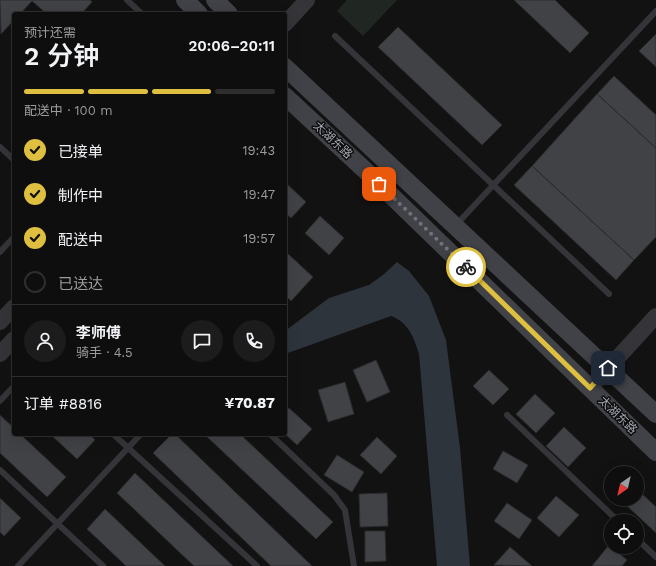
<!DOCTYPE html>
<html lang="zh">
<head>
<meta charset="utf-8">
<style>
	:root { --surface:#0e0e0e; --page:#1c1c1c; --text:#f1f3f6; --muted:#9b9c9e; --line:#2e2e2e; --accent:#debf3f }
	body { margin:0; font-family:"Work Sans","Noto Sans SC",sans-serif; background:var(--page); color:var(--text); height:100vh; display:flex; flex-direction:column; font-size:15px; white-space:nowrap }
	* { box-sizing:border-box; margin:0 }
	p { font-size:13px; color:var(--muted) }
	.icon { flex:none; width:22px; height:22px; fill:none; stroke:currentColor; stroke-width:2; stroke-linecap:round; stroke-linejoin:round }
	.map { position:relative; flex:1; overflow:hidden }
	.side { position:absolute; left:12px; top:12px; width:275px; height:424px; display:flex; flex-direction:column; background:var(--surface); border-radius:4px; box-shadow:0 4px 16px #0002,0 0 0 1px var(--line) }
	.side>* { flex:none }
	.needle { width:26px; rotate:214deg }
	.buttons { position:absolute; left:604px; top:466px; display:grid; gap:8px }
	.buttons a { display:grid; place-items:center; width:40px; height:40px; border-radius:50%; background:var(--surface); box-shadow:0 4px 16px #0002,0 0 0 1px var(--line); font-size:20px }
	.pin { position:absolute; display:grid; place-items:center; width:34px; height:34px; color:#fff; margin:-17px; border-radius:8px; box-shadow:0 2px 6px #0006 }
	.courier { position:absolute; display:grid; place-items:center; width:40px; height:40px; margin:-20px; border:3px solid #debf3f; border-radius:50%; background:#fff; color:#222; box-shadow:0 1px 5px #0007 }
	.head em { font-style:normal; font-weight:600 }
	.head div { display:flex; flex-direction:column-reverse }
	.head { display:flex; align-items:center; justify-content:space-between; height:68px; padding:0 12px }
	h1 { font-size:26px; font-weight:600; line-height:30px }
	.bar { display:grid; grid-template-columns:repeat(4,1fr); gap:6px 4px; align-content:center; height:48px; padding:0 12px }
	.bar i { height:5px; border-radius:3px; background:var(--line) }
	.bar .on { background:var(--accent) }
	.bar p { grid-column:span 4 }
	.line { display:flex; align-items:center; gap:10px; padding:0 12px; border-top:1px solid var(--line) }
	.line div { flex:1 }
	.round { display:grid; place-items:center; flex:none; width:42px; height:42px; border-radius:21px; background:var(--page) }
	ol { padding:0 12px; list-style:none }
	li { display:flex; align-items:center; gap:12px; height:44px }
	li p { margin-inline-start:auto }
	li .icon { padding:4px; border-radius:50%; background:var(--accent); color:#111; stroke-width:4 }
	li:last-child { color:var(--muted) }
	li i { width:22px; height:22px; border:2px solid var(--line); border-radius:50% }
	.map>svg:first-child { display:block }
	.green { fill:#202722 }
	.water { fill:#2e343c }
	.building { fill:#414246; stroke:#2c2c2f }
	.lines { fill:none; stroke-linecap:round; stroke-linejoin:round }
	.service { stroke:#353539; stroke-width:6 }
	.tertiary { stroke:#353539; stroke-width:16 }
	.secondary { stroke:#414247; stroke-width:18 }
	.done { stroke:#71737a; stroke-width:4; stroke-dasharray:0 7.2 }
	.route { stroke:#debf3f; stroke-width:5 }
	.labels { text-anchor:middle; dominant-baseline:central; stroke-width:3; stroke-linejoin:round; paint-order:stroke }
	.street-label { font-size:12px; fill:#a4a7b2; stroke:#0d0d0e }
</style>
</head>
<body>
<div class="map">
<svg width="656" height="566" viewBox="0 0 656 566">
	<rect width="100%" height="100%" fill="#121213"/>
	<!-- green -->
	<path class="green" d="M 347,0 L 397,0 L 363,36 L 337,11 Z"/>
	<!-- water -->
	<path class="water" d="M 397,262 L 409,271 L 429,296 L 446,340 L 460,448 L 470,566 L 437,566 L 419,354 C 414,337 408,322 391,316 L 285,354 L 285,331 L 329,298 L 369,285 L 383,275 Z"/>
	<!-- building -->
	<path class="building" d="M 0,0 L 90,0 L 92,2 L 83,12 L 84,14 L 47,14 L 32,1 L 20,14 L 14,14 L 14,20 L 1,34 Z
		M 514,0 L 555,0 L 589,33 L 570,53 Z
		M 398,27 L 502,125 L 482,145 L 378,47 Z
		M 656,34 L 656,67 L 639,51 Z
		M 614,76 L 656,115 L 656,148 L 597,94 Z
		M 597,94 L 656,148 L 656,237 L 634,260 L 532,166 Z
		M 532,166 L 634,260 L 616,280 L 514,185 Z
		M 285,182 L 306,202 L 291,218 L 285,213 Z
		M 320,216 L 344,238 L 329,255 L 305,233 Z
		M 285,251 L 313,277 L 291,301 L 285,295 Z
		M 376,360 L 390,392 L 367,402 L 353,370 Z
		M 489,370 L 509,389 L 493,405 L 473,386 Z
		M 345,382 L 354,414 L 328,422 L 318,390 Z
		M 535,394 L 555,413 L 536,433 L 516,414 Z
		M 289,408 L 312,429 L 297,445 L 285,434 L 285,412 Z
		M 0,415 L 14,428 L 14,434 L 20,434 L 66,477 L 47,497 L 0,453 Z
		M 564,427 L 586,448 L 568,467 L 546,446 Z
		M 50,434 L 89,434 L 95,440 L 77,459 Z
		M 172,434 L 175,434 L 312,566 L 271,566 L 153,453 Z
		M 204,434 L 240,434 L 333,522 L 316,539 Z
		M 377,437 L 397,456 L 381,474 L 360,455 Z
		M 503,451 L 528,465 L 517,483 L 493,469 Z
		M 337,455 L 364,472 L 352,492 L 324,475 Z
		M 135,473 L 233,566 L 194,566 L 117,493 Z
		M 639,491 L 656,507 L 656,533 L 626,505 L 632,499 L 637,499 L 637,494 Z
		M 387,493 L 388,526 L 360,527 L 359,494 Z
		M 556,496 L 579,515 L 559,537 L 537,518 Z
		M 0,498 L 21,518 L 4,536 L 0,532 Z
		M 507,503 L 532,520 L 519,539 L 494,521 Z
		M 105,509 L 165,566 L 126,566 L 87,529 Z
		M 365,531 L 385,531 L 386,561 L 365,562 Z
		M 609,545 L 627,560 L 622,566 L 592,566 Z
		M 510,547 L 532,566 L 494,565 Z"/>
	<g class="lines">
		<!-- service -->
		<path class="service" d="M 127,0 L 142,14
			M 335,36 L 609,294
			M 0,147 L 14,160
			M 456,225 L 656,11
			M 0,252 L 14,237
			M 0,401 L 14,386
			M 507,415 L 618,521
			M 113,434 L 257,566
			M 270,434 L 334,495 L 345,510 L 354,566
			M 0,470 L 103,566
			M 637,539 L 656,557
			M 18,566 L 141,434"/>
		<!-- tertiary -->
		<path class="tertiary" d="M 285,24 L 307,0
			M 0,322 L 14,307
			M 0,354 L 14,339
			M 590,388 L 656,316"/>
		<!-- secondary -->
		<path class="secondary" d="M 185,0 L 199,14
			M 215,0 L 229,14
			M 285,67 L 656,414
			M 285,96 L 368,173 L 656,452"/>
	</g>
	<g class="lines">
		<!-- done -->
		<path class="done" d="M 379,184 L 466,267"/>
		<!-- route -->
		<path class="route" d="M 466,267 L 590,388 L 608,368"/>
	</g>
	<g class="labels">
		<!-- street labels -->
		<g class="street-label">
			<text transform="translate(333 140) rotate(43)">太湖东路</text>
			<text transform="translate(618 415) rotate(44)">太湖东路</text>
		</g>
	</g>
</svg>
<div class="buttons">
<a><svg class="needle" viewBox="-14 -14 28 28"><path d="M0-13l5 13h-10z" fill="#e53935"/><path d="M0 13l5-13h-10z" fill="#9b9c9e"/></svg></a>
<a><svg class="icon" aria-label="locate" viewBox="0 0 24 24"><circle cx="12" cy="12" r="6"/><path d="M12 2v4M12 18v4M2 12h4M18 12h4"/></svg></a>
</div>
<div class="pin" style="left:379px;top:184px;background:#ea580c"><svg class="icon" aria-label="bag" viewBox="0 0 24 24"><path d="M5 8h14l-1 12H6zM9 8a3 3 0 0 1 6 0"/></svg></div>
<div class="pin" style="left:608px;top:368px;background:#1f2937"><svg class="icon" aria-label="home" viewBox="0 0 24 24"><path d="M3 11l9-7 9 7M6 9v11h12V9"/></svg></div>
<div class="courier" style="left:466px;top:267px"><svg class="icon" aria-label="bike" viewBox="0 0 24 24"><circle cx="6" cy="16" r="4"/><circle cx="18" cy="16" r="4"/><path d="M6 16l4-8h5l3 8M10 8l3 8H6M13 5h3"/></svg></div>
<section class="side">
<div class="head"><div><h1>2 分钟</h1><p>预计还需</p></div><em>20:06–20:11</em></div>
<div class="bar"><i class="on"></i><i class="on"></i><i class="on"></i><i></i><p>配送中 · 100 m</p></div>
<ol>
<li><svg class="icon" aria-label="check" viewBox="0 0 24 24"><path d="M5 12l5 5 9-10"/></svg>已接单<p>19:43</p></li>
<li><svg class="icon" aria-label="check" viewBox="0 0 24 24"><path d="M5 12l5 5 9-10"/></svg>制作中<p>19:47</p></li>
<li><svg class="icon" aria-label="check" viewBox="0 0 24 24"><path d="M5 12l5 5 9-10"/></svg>配送中<p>19:57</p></li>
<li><i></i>已送达</li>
</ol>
<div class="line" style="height:72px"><a class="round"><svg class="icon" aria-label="person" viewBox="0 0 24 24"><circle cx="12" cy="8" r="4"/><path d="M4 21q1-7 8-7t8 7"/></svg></a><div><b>李师傅</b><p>骑手 · 4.5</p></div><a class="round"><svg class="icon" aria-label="chat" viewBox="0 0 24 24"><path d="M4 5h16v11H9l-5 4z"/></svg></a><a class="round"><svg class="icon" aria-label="phone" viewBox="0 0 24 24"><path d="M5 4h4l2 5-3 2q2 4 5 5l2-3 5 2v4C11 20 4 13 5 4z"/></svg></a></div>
<div class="line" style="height:52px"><div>订单 #8816</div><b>¥70.87</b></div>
</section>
</div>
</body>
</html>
